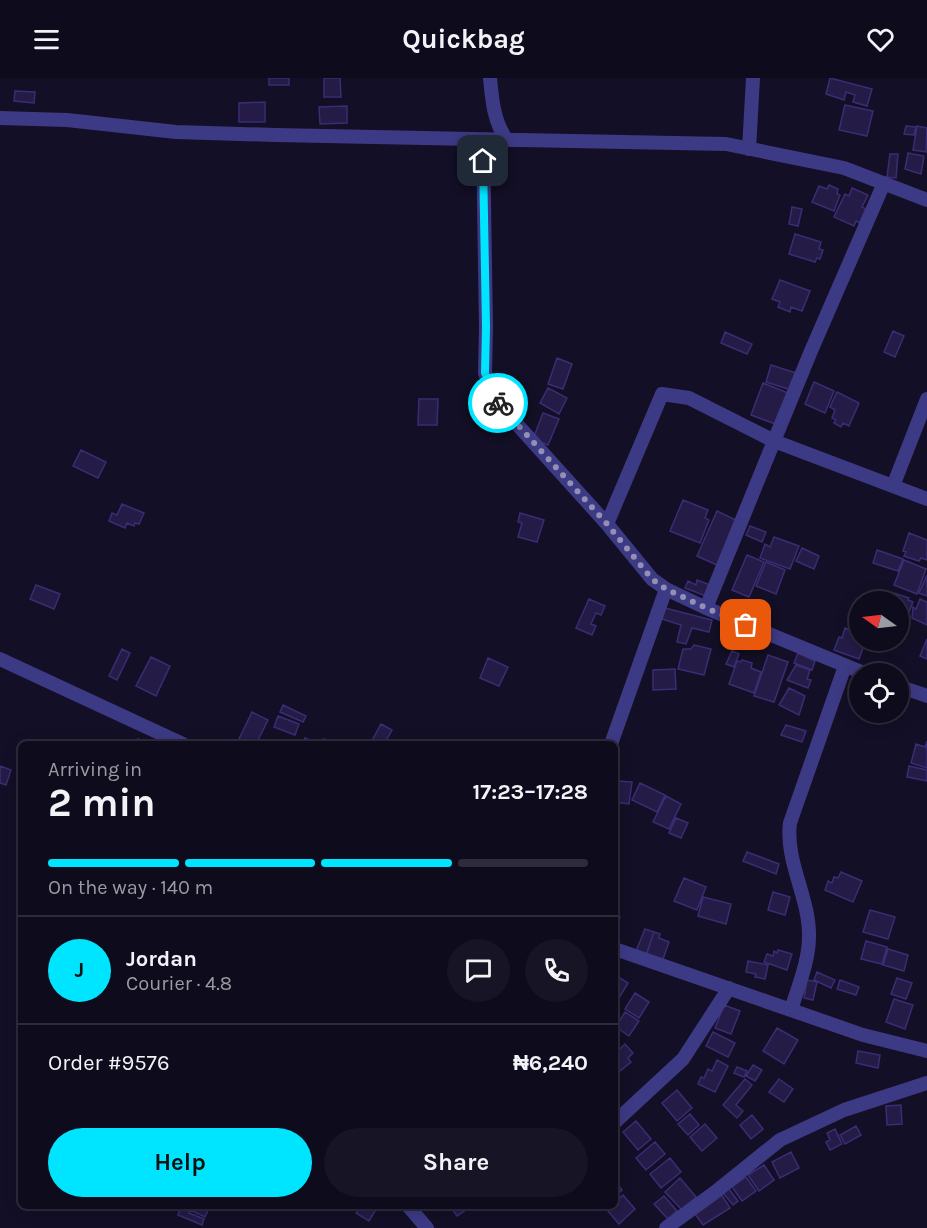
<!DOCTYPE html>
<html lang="en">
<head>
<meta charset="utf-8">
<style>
	:root { --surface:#0e0b1c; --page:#171425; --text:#f1f3f6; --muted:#9b9ba3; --line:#2e2b3b; --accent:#00e5ff }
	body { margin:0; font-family:Karla,sans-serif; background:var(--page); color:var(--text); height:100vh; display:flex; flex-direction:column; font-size:22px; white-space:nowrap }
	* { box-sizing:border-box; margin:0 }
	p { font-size:20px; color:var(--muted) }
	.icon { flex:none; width:33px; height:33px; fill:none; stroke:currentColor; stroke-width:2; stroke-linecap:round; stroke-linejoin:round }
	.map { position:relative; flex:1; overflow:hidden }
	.drawer { position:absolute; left:18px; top:663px; width:600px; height:468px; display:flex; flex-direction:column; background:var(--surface); border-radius:9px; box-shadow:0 3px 15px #0003,0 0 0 2px var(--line) }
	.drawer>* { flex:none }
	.needle { width:39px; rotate:284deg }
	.tools { position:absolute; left:849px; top:513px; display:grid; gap:12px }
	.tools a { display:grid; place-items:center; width:60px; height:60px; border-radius:50%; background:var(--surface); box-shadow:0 3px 15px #0003,0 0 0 2px var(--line); font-size:30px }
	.pin { position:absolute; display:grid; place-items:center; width:51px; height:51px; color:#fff; margin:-26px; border-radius:12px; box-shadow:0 3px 9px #0006 }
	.courier { position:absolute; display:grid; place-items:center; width:60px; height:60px; margin:-30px; border:4px solid #00e5ff; border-radius:50%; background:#fff; color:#222; box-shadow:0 2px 8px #0007 }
	.summary em { font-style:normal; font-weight:700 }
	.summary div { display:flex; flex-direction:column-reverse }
	.summary { display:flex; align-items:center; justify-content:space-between; height:102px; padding:0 30px }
	h1 { font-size:39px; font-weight:700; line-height:45px }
	.bar { display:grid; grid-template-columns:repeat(4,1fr); gap:9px 6px; align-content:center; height:72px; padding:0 30px }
	.bar i { height:8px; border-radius:4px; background:var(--line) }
	.bar .on { background:var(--accent) }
	.bar p { grid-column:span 4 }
	.line { display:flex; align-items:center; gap:15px; padding:0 30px; border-top:2px solid var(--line) }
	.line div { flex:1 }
	.round { display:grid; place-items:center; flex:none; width:63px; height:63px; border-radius:32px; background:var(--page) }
	.cta { display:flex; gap:12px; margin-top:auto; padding:12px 30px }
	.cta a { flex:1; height:69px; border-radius:36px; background:var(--accent); color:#111; font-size:24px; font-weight:700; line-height:69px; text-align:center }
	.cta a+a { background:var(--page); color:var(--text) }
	header { display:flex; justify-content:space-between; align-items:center; height:78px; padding:0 30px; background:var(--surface); font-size:27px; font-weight:700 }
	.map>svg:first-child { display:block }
	.building { fill:#241b47; stroke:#3b2d73; stroke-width:1.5 }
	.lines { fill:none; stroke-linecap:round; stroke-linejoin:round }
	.minor { stroke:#3d3a85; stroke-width:14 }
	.done { stroke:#948fb3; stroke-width:6; stroke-dasharray:0 10.8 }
	.route { stroke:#00e5ff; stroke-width:8 }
</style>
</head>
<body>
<header><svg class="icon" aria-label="menu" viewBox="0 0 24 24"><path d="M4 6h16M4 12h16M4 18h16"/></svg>Quickbag<svg class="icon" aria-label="heart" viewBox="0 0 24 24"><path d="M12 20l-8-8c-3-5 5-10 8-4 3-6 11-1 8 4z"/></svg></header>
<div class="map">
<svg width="927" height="1150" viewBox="0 0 927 1150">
	<rect width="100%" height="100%" fill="#130f26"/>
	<!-- building -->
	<path class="building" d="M 269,0 L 289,0 L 289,7 L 269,7 Z
		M 324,0 L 340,0 L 341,19 L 324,19 Z
		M 830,0 L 872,11 L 867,28 L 853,24 L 855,17 L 846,14 L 844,22 L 826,16 Z
		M 15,13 L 35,14 L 34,25 L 14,23 Z
		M 265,24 L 265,44 L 239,44 L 239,25 Z
		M 845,27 L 873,33 L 867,58 L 839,52 Z
		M 347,28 L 347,45 L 320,46 L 319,29 Z
		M 906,48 L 916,49 L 914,57 L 904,56 Z
		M 917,48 L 927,50 L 926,74 L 913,72 Z
		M 908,75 L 924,78 L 921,96 L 905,91 Z
		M 890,76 L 898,76 L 896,100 L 887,99 Z
		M 829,107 L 838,111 L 837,116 L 840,117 L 834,133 L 812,124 L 819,108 L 827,111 Z
		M 852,110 L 868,117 L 862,129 L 866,131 L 860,145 L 856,143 L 854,148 L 834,139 L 845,116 L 849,118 Z
		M 792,129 L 802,131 L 798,148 L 789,146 Z
		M 795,156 L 821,164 L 819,171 L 823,172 L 820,181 L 817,180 L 815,184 L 789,176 Z
		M 780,202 L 810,213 L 802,233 L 791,229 L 790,234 L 778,229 L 780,224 L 772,221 Z
		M 893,253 L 904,258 L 895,279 L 884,274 Z
		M 725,254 L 752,266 L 747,276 L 721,265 Z
		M 557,280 L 572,286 L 563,311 L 548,306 Z
		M 771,287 L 796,295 L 791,312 L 766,304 Z
		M 814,304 L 834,313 L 825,335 L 805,326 Z
		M 763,305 L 788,315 L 775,346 L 751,337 Z
		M 548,310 L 567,320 L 559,336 L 540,325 Z
		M 837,314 L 859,325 L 849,348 L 843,345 L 841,349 L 834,345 L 836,342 L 832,340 L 835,332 L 830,329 Z
		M 419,321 L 438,321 L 437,347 L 418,347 Z
		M 543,335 L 559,341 L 548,367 L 533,361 Z
		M 81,372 L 106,384 L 98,400 L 73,388 Z
		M 683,422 L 708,432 L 705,440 L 709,442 L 700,465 L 670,453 Z
		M 122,426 L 144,435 L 139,446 L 135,445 L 134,448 L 127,445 L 125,450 L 109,443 L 112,435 L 117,437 Z
		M 717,433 L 738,443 L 719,488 L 697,478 Z
		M 520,435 L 544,442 L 537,464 L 518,459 L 522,445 L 518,444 Z
		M 750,448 L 766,454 L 762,464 L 746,457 Z
		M 909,455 L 927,462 L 927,482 L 921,480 L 919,483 L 904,478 L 906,474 L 903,473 Z
		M 774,459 L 799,468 L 790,491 L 760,480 L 765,466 L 770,469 Z
		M 802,470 L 819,478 L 814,491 L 796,483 Z
		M 877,472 L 903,481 L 898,493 L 873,485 Z
		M 747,477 L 764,484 L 749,519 L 732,512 Z
		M 904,482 L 926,491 L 917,516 L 894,507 Z
		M 766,484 L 785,492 L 776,516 L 756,508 Z
		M 927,497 L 927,518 L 919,515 Z
		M 697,502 L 710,507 L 706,518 L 685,510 L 688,503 L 696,507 Z
		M 36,507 L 60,516 L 54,531 L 30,521 Z
		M 887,513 L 909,520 L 908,522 L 913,524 L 907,539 L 898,536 L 898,524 L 883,524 Z
		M 589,521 L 605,528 L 601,537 L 596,535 L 591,546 L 596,548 L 592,557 L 576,550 Z
		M 920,521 L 927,524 L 927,547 L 912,540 L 913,529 L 916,531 Z
		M 665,530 L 712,542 L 709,554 L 692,550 L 686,566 L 677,564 L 681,547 L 662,541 Z
		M 860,531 L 860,547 L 854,544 Z
		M 845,550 L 860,556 L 860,562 L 866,562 L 859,581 L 834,572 L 839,559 L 842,560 Z
		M 927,561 L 927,581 L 920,578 Z
		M 694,567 L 711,571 L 704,597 L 678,591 L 683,571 L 691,571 Z
		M 122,571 L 130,575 L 117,602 L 109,598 Z
		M 732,573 L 739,576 L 734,589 L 726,586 Z
		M 798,575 L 815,583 L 812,592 L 794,585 Z
		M 768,577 L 788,584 L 774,624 L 754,618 Z
		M 151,579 L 170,588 L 156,618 L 136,608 Z
		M 488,580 L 508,589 L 499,608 L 480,600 Z
		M 742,582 L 752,585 L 751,590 L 761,594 L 754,615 L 729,606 L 737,583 L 741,584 Z
		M 796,587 L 810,592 L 807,601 L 811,602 L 808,610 L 787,602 Z
		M 675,591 L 676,611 L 653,612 L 653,592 Z
		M 789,610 L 805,618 L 799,637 L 779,627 Z
		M 283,627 L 306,638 L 303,644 L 280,634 Z
		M 252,634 L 268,642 L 256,666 L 244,666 L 238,663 Z
		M 278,638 L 299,646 L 295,657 L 274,649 Z
		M 381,646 L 392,652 L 384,666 L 370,666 Z
		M 786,647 L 806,653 L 802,664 L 781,657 Z
		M 305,660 L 319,666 L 302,666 Z
		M 138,661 L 153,666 L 137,666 Z
		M 323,661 L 342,666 L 321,666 Z
		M 927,663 L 927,690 L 911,685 L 916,666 L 925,669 Z
		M 0,688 L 11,692 L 6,707 L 0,705 Z
		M 909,688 L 927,692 L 927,703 L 907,699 Z
		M 617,703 L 632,704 L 629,726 L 615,724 Z
		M 640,705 L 665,717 L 657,734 L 632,722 Z
		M 666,718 L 681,726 L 669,751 L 653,744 Z
		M 676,740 L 688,745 L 681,760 L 669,755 Z
		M 747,774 L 779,786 L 776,796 L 743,783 Z
		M 841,794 L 862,803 L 853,824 L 825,812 L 828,803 L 832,805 L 834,799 L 838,800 Z
		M 684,800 L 706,809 L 697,832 L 674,823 Z
		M 773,814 L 790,819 L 785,837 L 768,832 Z
		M 703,819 L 731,826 L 726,846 L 698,838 Z
		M 870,832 L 895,839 L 888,861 L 863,854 Z
		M 615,837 L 620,839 L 615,852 Z
		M 645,851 L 654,854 L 646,877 L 636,873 Z
		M 654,854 L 660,856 L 659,860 L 669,864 L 662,884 L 646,878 Z
		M 866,863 L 887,869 L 882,886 L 861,881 Z
		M 888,871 L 908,877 L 904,893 L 883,887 Z
		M 778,872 L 792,876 L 787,892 L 764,884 L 767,876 L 773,878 L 774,873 L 777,875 Z
		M 748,883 L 768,887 L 765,901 L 755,899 L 756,896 L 746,894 Z
		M 817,894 L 835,902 L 831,910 L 814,902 Z
		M 615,897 L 628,905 L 616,925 L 615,924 Z
		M 897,900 L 912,905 L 906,921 L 891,916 Z
		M 807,902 L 817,904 L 813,922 L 804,920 Z
		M 840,902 L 859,909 L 856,917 L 837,911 Z
		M 635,915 L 649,924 L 639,940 L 625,931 Z
		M 894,921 L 913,927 L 905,951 L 886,944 Z
		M 724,927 L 740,933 L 731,956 L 715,950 Z
		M 625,934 L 639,943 L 629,958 L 616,949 Z
		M 777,950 L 798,962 L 784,986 L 763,973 Z
		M 713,954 L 735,965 L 728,979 L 706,968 Z
		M 616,966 L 620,971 L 625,966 L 633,975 L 628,980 L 631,984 L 620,993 L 615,987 Z
		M 858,973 L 880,977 L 878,990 L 856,985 Z
		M 717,982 L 728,988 L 715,1014 L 698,1006 L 701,999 L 704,1000 L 708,991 L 712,993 Z
		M 753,987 L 762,992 L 755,1003 L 746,998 Z
		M 737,989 L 747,993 L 744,999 L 734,995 Z
		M 745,1001 L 752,1007 L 736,1027 L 743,1033 L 737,1040 L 723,1027 Z
		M 779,1001 L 793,1011 L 784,1024 L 769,1014 Z
		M 677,1012 L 692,1030 L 677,1043 L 662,1025 Z
		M 901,1027 L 902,1046 L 887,1047 L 886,1028 Z
		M 690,1036 L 699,1047 L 688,1057 L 678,1046 Z
		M 752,1037 L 763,1051 L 751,1061 L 740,1047 Z
		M 636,1043 L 651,1061 L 638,1072 L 623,1054 Z
		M 705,1046 L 717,1060 L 702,1073 L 690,1059 Z
		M 856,1048 L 861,1057 L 845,1066 L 840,1057 Z
		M 835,1051 L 842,1066 L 830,1072 L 826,1064 L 830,1062 L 827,1055 Z
		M 655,1064 L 665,1076 L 646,1092 L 636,1080 Z
		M 791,1074 L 799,1090 L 780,1100 L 772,1084 Z
		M 670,1080 L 681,1094 L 661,1110 L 650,1096 Z
		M 764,1087 L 774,1102 L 759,1113 L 748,1097 Z
		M 746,1099 L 756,1113 L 742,1123 L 732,1109 Z
		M 680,1100 L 696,1119 L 682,1132 L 665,1114 Z
		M 615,1102 L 622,1112 L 615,1118 Z
		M 729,1111 L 738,1123 L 733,1127 L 723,1115 Z
		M 721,1116 L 730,1130 L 703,1147 L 695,1136 Z
		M 623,1117 L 635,1131 L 619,1146 L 607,1132 L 611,1128 L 615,1128 L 615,1124 Z
		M 664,1118 L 677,1133 L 668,1141 L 654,1126 Z
		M 181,1128 L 210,1128 L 205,1139 L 190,1132 L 189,1135 L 204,1141 L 202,1147 L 178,1137 Z
		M 361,1128 L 387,1128 L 384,1132 L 378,1128 L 369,1143 L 356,1135 Z
		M 450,1128 L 472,1128 L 457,1138 Z"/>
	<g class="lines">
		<!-- minor -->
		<path class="minor" d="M 490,0 C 492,22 494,45 507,62
			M 0,40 L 67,42 L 176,54 L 276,57 L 726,66 L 844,90 L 927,122
			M 483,62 L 486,249 L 485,295 L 495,322 L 607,446 L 652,501 L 666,511 L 706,530 L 866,596
			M 749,71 L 753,0
			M 884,105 L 811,273 L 774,363 L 927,421
			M 893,408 L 927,321
			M 607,446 L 662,316 L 689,320 L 774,363 L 706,530
			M 0,581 L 183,666
			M 898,608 L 927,618
			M 611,666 L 666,511
			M 615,871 L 863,957 L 927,973
			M 791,932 C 798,909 809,883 809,859 C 810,820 785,784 790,745 L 845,588
			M 615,1044 L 683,981 L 729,910
			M 408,1128 L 427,1150
			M 666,1150 L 714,1115 L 780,1062 L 844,1032 L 927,1005"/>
	</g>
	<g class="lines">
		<!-- done -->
		<path class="done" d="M 498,325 L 607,446 L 652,501 L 666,511 L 706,530 L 746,547"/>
		<!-- route -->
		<path class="route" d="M 483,83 L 486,249 L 485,295 L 498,325"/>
	</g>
</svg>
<div class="tools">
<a><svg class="needle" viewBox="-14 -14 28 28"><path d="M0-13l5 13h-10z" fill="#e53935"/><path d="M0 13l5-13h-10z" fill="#9b9ba3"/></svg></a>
<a><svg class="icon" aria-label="locate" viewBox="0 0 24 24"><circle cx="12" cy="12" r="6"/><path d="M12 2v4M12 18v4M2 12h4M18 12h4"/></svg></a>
</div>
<div class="pin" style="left:746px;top:547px;background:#ea580c"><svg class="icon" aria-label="bag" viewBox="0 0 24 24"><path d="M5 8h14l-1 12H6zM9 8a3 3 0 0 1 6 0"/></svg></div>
<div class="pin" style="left:483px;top:83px;background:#1f2937"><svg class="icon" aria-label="home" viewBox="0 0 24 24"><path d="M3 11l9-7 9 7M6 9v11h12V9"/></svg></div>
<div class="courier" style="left:498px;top:325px"><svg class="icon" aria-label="bike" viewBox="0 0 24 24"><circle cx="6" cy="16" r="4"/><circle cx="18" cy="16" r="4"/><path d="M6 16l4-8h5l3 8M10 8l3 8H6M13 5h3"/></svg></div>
<section class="drawer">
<div class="summary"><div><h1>2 min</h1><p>Arriving in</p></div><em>17:23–17:28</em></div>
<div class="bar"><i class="on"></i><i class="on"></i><i class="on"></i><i></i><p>On the way · 140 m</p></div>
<div class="line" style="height:108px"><b class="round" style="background:var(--accent);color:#111">J</b><div><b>Jordan</b><p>Courier · 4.8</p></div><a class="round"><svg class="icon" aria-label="chat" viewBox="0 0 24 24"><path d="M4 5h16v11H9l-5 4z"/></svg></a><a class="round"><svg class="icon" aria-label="phone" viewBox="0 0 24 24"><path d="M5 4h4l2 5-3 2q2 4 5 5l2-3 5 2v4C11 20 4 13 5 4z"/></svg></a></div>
<div class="line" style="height:78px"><div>Order #9576</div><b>₦6,240</b></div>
<div class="cta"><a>Help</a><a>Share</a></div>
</section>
</div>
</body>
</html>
